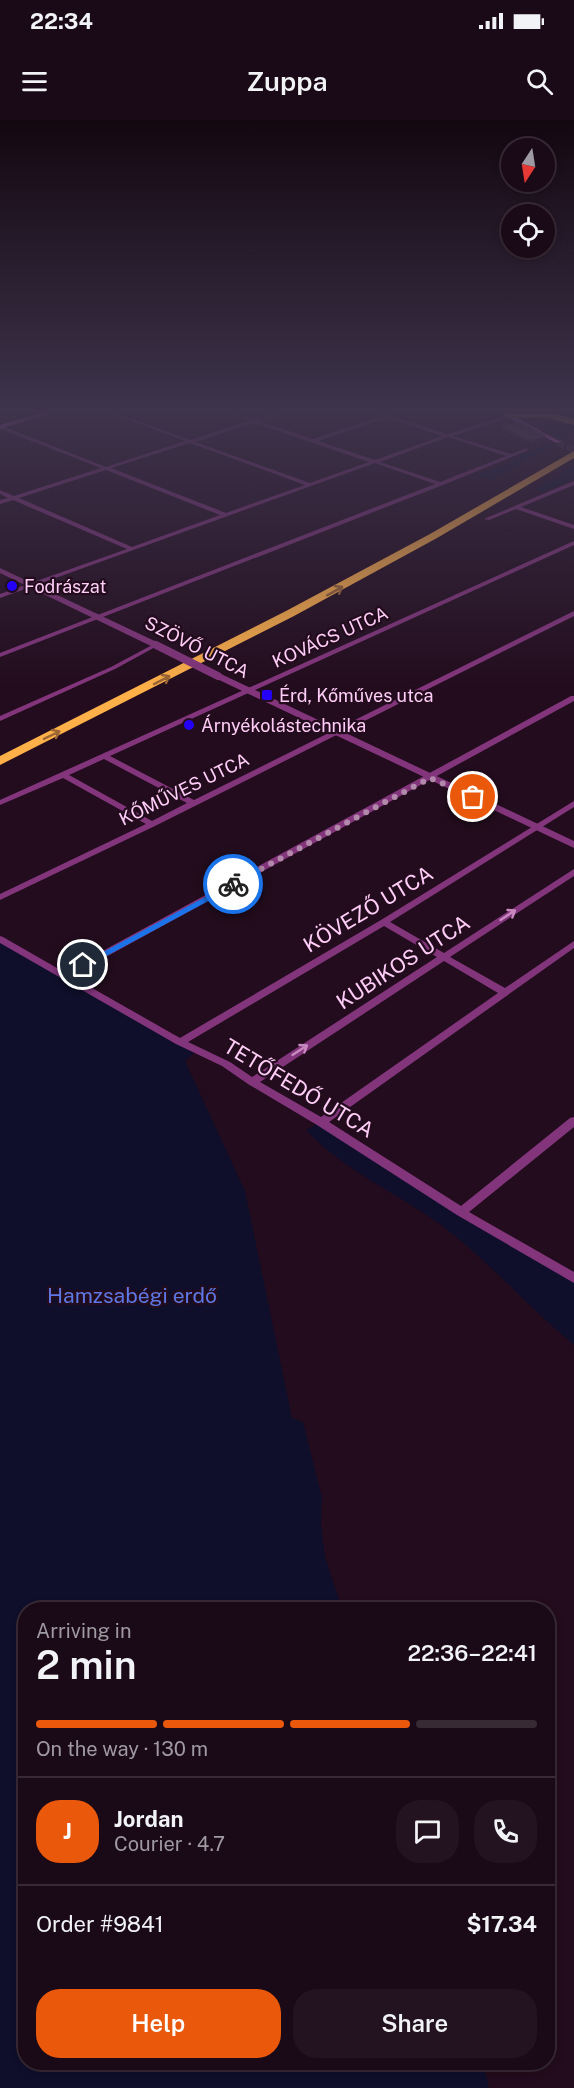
<!DOCTYPE html>
<html lang="en">
<head>
<meta charset="utf-8">
<style>
	:root { --surface:#1a0916; --page:#23121f; --text:#f1f3f6; --muted:#9f9aa1; --line:#382a35; --accent:#ea580c }
	body { margin:0; font-family:"Public Sans",sans-serif; background:var(--page); color:var(--text); height:100vh; display:flex; flex-direction:column; font-size:22px; white-space:nowrap }
	* { box-sizing:border-box; margin:0 }
	p { font-size:20px; color:var(--muted) }
	.icon { flex:none; width:33px; height:33px; fill:none; stroke:currentColor; stroke-width:2; stroke-linecap:round; stroke-linejoin:round }
	.map { position:relative; flex:1; overflow:hidden }
	.drawer { position:absolute; left:18px; top:1482px; width:537px; height:468px; display:flex; flex-direction:column; background:var(--surface); border-radius:24px; box-shadow:0 3px 9px #0003,0 0 0 2px var(--line) }
	.drawer>* { flex:none }
	.needle { width:39px; rotate:192deg }
	.buttons { position:absolute; left:501px; top:18px; display:grid; gap:12px }
	.buttons a { display:grid; place-items:center; width:54px; height:54px; border-radius:50%; background:var(--surface); box-shadow:0 3px 9px #0003,0 0 0 2px var(--line); font-size:30px }
	.pin { position:absolute; display:grid; place-items:center; width:51px; height:51px; color:#fff; margin:-26px; border:3px solid #fff; border-radius:50%; box-shadow:0 2px 6px #0007 }
	.courier { position:absolute; display:grid; place-items:center; width:60px; height:60px; margin:-30px; border:4px solid #1a73e8; border-radius:50%; background:#fff; color:#222; box-shadow:0 2px 8px #0007 }
	.overview em { font-style:normal; font-weight:600 }
	.overview div { display:flex; flex-direction:column-reverse }
	.overview { display:flex; align-items:center; justify-content:space-between; height:102px; padding:0 18px }
	h1 { font-size:39px; font-weight:600; line-height:45px }
	.bar { display:grid; grid-template-columns:repeat(4,1fr); gap:9px 6px; align-content:center; height:72px; padding:0 18px }
	.bar i { height:8px; border-radius:4px; background:var(--line) }
	.bar .selected { background:var(--accent) }
	.bar p { grid-column:span 4 }
	.line { display:flex; align-items:center; gap:15px; padding:0 18px; border-top:2px solid var(--line) }
	.line div { flex:1 }
	.round { display:grid; place-items:center; flex:none; width:63px; height:63px; border-radius:24px; background:var(--page) }
	.action { display:flex; gap:12px; margin-top:auto; padding:12px 18px }
	.action a { flex:1; height:69px; border-radius:24px; background:var(--accent); color:#fff; font-size:24px; font-weight:600; line-height:69px; text-align:center }
	.action a+a { background:var(--page); color:var(--text) }
	.status { display:flex; justify-content:space-between; align-items:center; height:42px; padding:0 30px; background:var(--surface); direction:ltr }
	.status svg { height:16px; fill:currentColor }
	header { display:flex; justify-content:space-between; align-items:center; height:78px; padding:0 18px; background:var(--surface); font-size:27px; font-weight:600 }
	.map>svg:first-child { display:block }
	.green { fill:#0f0f2c }
	.lines { fill:none; stroke-linecap:round; stroke-linejoin:round }
	.secondary-tunnel { stroke:#43293e; stroke-width:7; stroke-dasharray:7 3; stroke-linecap:butt }
	.minor { fill:#83357c; fill-rule:evenodd }
	.tertiary { fill:#83357c; fill-rule:evenodd }
	.secondary { fill:#ff64f3; fill-rule:evenodd }
	.motorway { fill:#ffb048; fill-rule:evenodd }
	.tertiary-bridge { stroke:#83357c; stroke-width:8 }
	.wall { fill:#502545 }
	.shaded-wall { fill:#36132d }
	.building { fill:#633758; stroke:#7b4e71; stroke-width:1.5 }
	.oneway { stroke:#9c6635 }
	.oneway2 { stroke:#c789c0 }
	.route { fill:#1a73e8 }
	.done { stroke:#b289ab; stroke-width:6; stroke-dasharray:0 10.8 }
	.poi-dot { fill:#2500f8; stroke:#220c1d; stroke-width:2 }
	.labels { text-anchor:middle; dominant-baseline:central; stroke-width:4.5; stroke-linejoin:round; paint-order:stroke }
	.far-poi-label { font-size:18px; fill:#ffcdf7; stroke:#220c1d; text-anchor:start }
	.far-street-label { font-size:18px; fill:#ffcdf7; stroke:#220c1d }
	.street-label { font-size:21px; fill:#ffcdf7; stroke:#220c1d }
	.park-label { font-size:21px; fill:#5d78e5; stroke:#220c1d }
</style>
</head>
<body>
<div class="status"><b>22:34</b><svg viewBox="0 0 49 12"><path d="M0 12V9h3v3zM5 12V6h3v6zM10 12V3h3v9zM15 12V0h3v12zM26 1h20v11H26zM47 4h2v5h-2z"/></svg></div>
<header><svg class="icon" aria-label="menu" viewBox="0 0 24 24"><path d="M4 6h16M4 12h16M4 18h16"/></svg>Zuppa<svg class="icon" aria-label="search" viewBox="0 0 24 24"><circle cx="10" cy="10" r="6"/><path d="M15 15l6 6"/></svg></header>
<div class="map">
<svg width="574" height="1968" viewBox="0 0 574 1968">
	<rect width="100%" height="100%" fill="#220c1d"/>
	<!-- green -->
	<path class="green" d="M 534,296 L 540,296 L 574,304 L 574,312 L 561,321 L 530,300 Z
		M 551,323 L 553,324 L 548,328 L 496,358 L 491,360 L 476,355 L 510,342 L 517,337 Z
		M 574,345 L 574,360 L 543,372 L 534,369 L 549,360 L 557,359 L 563,350 L 572,348 Z
		M 0,819 L 197,930 L 185,941 L 245,1071 L 292,1298 L 303,1302 L 322,1378 L 321,1405 L 325,1437 L 342,1489 L 26,1490 L 26,1942 L 483,1943 L 489,1968 L 0,1968 Z
		M 321,1002 L 574,1158 L 574,1225 C 528,1187 489,1141 441,1105 C 397,1073 343,1050 306,1010 Z"/>
	<g class="lines">
		<!-- secondary-tunnel -->
		<path class="secondary-tunnel" d="M 558,322 L 574,330"/>
		<!-- minor -->
		<path class="minor" d="M 109,293 L 116,293 L 190,320 L 249,301 L 228,293 C 237,293 244,298 252,299 C 262,300 272,293 282,293 L 259,301 L 313,319 L 382,296 L 374,293 L 382,293 L 447,314 L 510,295 L 512,297 L 453,316 L 511,334 L 526,328 L 529,330 L 443,365 L 0,537 L 0,533 L 435,364 L 375,343 L 0,478 L 0,474 L 127,429 L 13,380 L 0,384 L 0,380 L 8,378 L 0,374 L 0,370 L 14,376 L 101,348 L 0,309 L 0,305 L 106,347 L 185,321 ZM 387,298 L 442,316 L 375,340 L 318,321 ZM 254,303 L 369,342 L 310,363 L 195,322 ZM 448,317 L 506,336 L 440,362 L 380,342 ZM 190,323 L 305,365 L 226,393 L 111,348 ZM 106,350 L 220,395 L 132,427 L 19,378 Z
			M 574,361 L 574,365 L 521,387 L 574,405 L 574,409 L 516,389 L 489,400 L 484,399 Z
			M 574,421 L 574,425 L 110,636 L 194,680 L 574,491 L 574,496 L 155,706 L 0,780 L 0,774 L 146,704 L 63,658 L 0,685 L 0,680 ZM 104,639 L 187,683 L 152,701 L 69,655 Z
			M 154,524 L 159,525 L 115,549 L 0,601 L 0,596 L 111,547 Z
			M 571,576 L 574,576 L 574,581 L 71,856 L 180,918 L 381,800 L 574,681 L 574,687 L 390,802 L 444,833 L 574,749 L 574,756 L 450,837 L 505,868 L 574,821 L 574,828 L 329,1002 L 461,1086 L 570,998 L 574,997 L 574,1007 L 469,1092 L 574,1152 L 574,1163 L 457,1095 L 317,1005 L 248,964 L 222,946 L 176,924 L 0,823 L 0,816 L 3,817 L 64,852 ZM 384,806 L 437,837 L 252,957 L 230,942 L 188,922 ZM 444,841 L 498,873 L 321,997 L 260,962 Z"/>
		<!-- tertiary -->
		<path class="tertiary" d="M 0,448 L 159,523 L 160,525 L 153,527 L 0,453 Z
			M 215,554 L 221,554 L 574,721 L 574,728 L 215,558 Z"/>
		<!-- secondary -->
		<path class="secondary" d="M 41,293 L 51,293 L 0,309 L 0,305 Z
			M 500,293 L 508,293 L 561,322 L 556,323 Z"/>
		<!-- motorway -->
		<path class="motorway" d="M 510,293 L 550,293 L 574,299 L 574,305 L 547,298 L 507,298 L 506,296 Z
			M 574,331 L 574,338 L 437,418 L 294,496 L 0,645 L 0,636 L 286,491 L 430,414 Z"/>
		<!-- tertiary-bridge -->
		<path class="tertiary-bridge" d="M 156,525 L 218,556"/>
	</g>
	<!-- wall -->
	<path class="wall" d="M 503,306 L 545,319 L 532,323 L 502,310 Z"/>
	<!-- shaded-wall -->
	<path class="shaded-wall" d="M 545,315 L 545,319 L 532,323 L 533,319 Z"/>
	<!-- building -->
	<path class="building" d="M 521,303 L 545,315 L 533,319 L 503,306 Z"/>
	<!-- one-way arrows -->
	<defs><path id="oneway-shaft" d="M-6 0H5M1.5-3L5.5 0L1.5 3" fill="none" stroke-width="1.6" stroke-linecap="round" stroke-linejoin="round" transform="scale(1.5)"/></defs>
	<g class="oneway">
		<use href="#oneway-shaft" transform="translate(335 471) rotate(-29)"/>
		<use href="#oneway-shaft" transform="translate(162 560) rotate(-27)"/>
		<use href="#oneway-shaft" transform="translate(52 615) rotate(-26)"/>
	</g>
	<g class="oneway2">
		<use href="#oneway-shaft" transform="translate(508 795) rotate(-33)"/>
		<use href="#oneway-shaft" transform="translate(300 930) rotate(-33)"/>
	</g>
	<!-- sky -->
	<linearGradient id="sky" x2="0" y2="1"><stop stop-color="#130710"/><stop offset="0.51" stop-color="#3e344c"/><stop offset="1" stop-color="#3e344c" stop-opacity="0"/></linearGradient>
	<rect width="574" height="569" fill="url(#sky)"/>
	<!-- route -->
	<path class="route" d="M 233,762 L 236,763 L 236,766 L 86,847 L 79,845 Z"/>
	<g class="lines">
		<!-- done -->
		<path class="done" d="M 233,764 L 430,658 L 473,677"/>
	</g>
	<!-- markers -->
	<g class="poi-dot">
		<circle cx="12" cy="466" r="6"/>
		<rect x="261" y="569" width="12" height="12" rx="3"/>
		<circle cx="189" cy="605" r="6"/>
	</g>
	<g class="labels">
		<!-- far-poi labels -->
		<g class="far-poi-label">
			<text x="24" y="466">Fodrászat</text>
			<text x="279" y="575">Érd, Kőműves utca</text>
			<text x="201" y="605">Árnyékolástechnika</text>
		</g>
		<!-- far-street labels -->
		<g class="far-street-label">
			<text transform="translate(330 517) rotate(-24)">KOVÁCS UTCA</text>
			<text transform="translate(197 527) rotate(27)">SZÖVŐ UTCA</text>
			<text transform="translate(184 669) rotate(-26)">KŐMŰVES UTCA</text>
		</g>
		<!-- street labels -->
		<g class="street-label">
			<text transform="translate(368 789) rotate(-31)">KÖVEZŐ UTCA</text>
			<text transform="translate(403 842) rotate(-33)">KUBIKOS UTCA</text>
			<text transform="translate(299 968) rotate(31)">TETŐFEDŐ UTCA</text>
		</g>
		<!-- park labels -->
		<g class="park-label">
			<text x="132" y="1175">Hamzsabégi erdő</text>
		</g>
	</g>
</svg>
<div class="buttons">
<a><svg class="needle" viewBox="-14 -14 28 28"><path d="M0-13l5 13h-10z" fill="#e53935"/><path d="M0 13l5-13h-10z" fill="#9f9aa1"/></svg></a>
<a><svg class="icon" aria-label="locate" viewBox="0 0 24 24"><circle cx="12" cy="12" r="6"/><path d="M12 2v4M12 18v4M2 12h4M18 12h4"/></svg></a>
</div>
<div class="pin" style="left:473px;top:677px;background:#ea580c"><svg class="icon" aria-label="bag" viewBox="0 0 24 24"><path d="M5 8h14l-1 12H6zM9 8a3 3 0 0 1 6 0"/></svg></div>
<div class="pin" style="left:83px;top:845px;background:#1f2937"><svg class="icon" aria-label="home" viewBox="0 0 24 24"><path d="M3 11l9-7 9 7M6 9v11h12V9"/></svg></div>
<div class="courier" style="left:233px;top:764px"><svg class="icon" aria-label="bike" viewBox="0 0 24 24"><circle cx="6" cy="16" r="4"/><circle cx="18" cy="16" r="4"/><path d="M6 16l4-8h5l3 8M10 8l3 8H6M13 5h3"/></svg></div>
<section class="drawer">
<div class="overview"><div><h1>2 min</h1><p>Arriving in</p></div><em>22:36–22:41</em></div>
<div class="bar"><i class="selected"></i><i class="selected"></i><i class="selected"></i><i></i><p>On the way · 130 m</p></div>
<div class="line" style="height:108px"><b class="round" style="background:var(--accent);color:#fff">J</b><div><b>Jordan</b><p>Courier · 4.7</p></div><a class="round"><svg class="icon" aria-label="chat" viewBox="0 0 24 24"><path d="M4 5h16v11H9l-5 4z"/></svg></a><a class="round"><svg class="icon" aria-label="phone" viewBox="0 0 24 24"><path d="M5 4h4l2 5-3 2q2 4 5 5l2-3 5 2v4C11 20 4 13 5 4z"/></svg></a></div>
<div class="line" style="height:78px"><div>Order #9841</div><b>$17.34</b></div>
<div class="action"><a>Help</a><a>Share</a></div>
</section>
</div>
</body>
</html>
